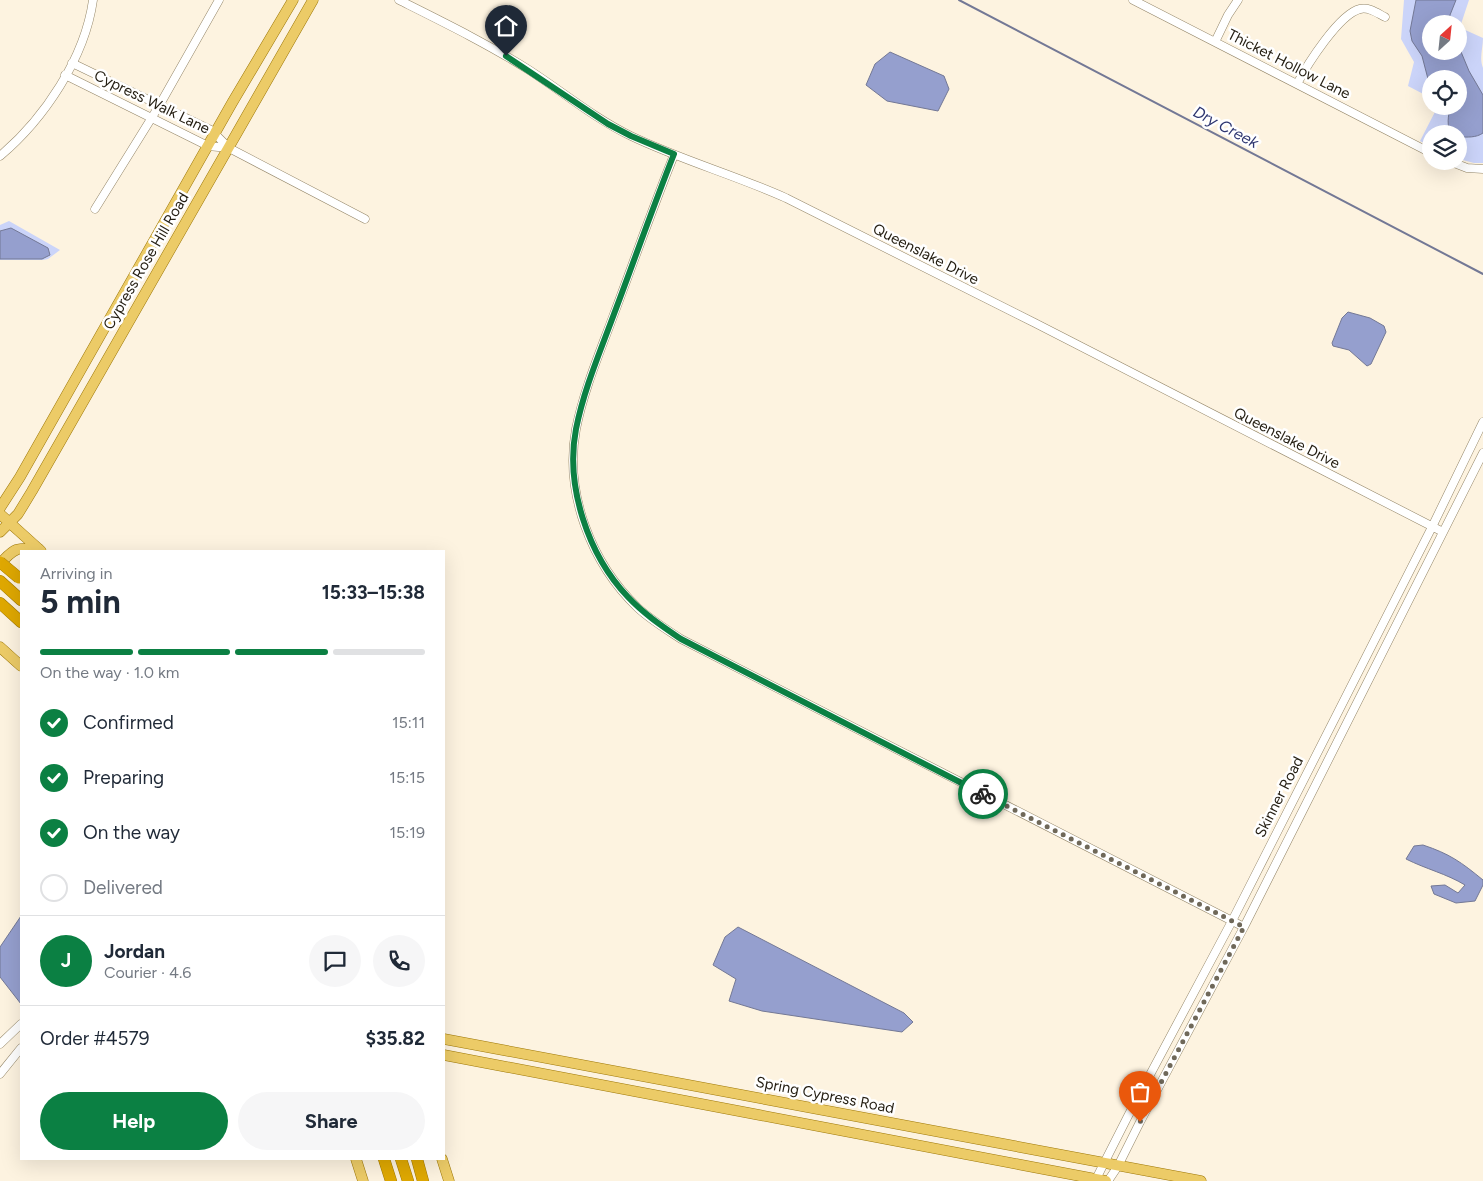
<!DOCTYPE html>
<html lang="en">
<head>
<meta charset="utf-8">
<style>
	:root { --surface:#fff; --page:#f6f6f7; --text:#1f2937; --muted:#747a83; --line:#e0e1e3; --accent:#0b8043 }
	body { margin:0; font-family:Figtree,sans-serif; background:var(--page); color:var(--text); height:100vh; display:flex; flex-direction:column; font-size:19px; white-space:nowrap }
	* { box-sizing:border-box; margin:0 }
	p { font-size:16px; color:var(--muted) }
	.icon { flex:none; width:28px; height:28px; fill:none; stroke:currentColor; stroke-width:2; stroke-linecap:round; stroke-linejoin:round }
	.map { position:relative; flex:1; overflow:hidden }
	.side { position:absolute; left:20px; top:550px; width:425px; height:610px; display:flex; flex-direction:column; background:var(--surface); border-radius:0px; box-shadow:0 5px 20px #0002 }
	.side>* { flex:none }
	.needle { width:32px; rotate:27deg }
	.tools { position:absolute; left:1422px; top:15px; display:grid; gap:10px }
	.tools a { display:grid; place-items:center; width:45px; height:45px; border-radius:50%; background:var(--surface); box-shadow:0 5px 20px #0002; font-size:25px }
	.pin { position:absolute; display:grid; place-items:center; width:42px; height:42px; color:#fff; margin:-51px -21px; border-radius:50% 50% 50% 0; rotate:-45deg; box-shadow:0 0 5px #0007 }
	.pin .icon { rotate:45deg }
	.courier { position:absolute; display:grid; place-items:center; width:50px; height:50px; margin:-25px; border:4px solid #0b8043; border-radius:50%; background:#fff; color:#222; box-shadow:0 1px 6px #0007 }
	.head em { font-style:normal; font-weight:700 }
	.head div { display:flex; flex-direction:column-reverse }
	.head { display:flex; align-items:center; justify-content:space-between; height:85px; padding:0 20px }
	h1 { font-size:32px; font-weight:700; line-height:38px }
	.bar { display:grid; grid-template-columns:repeat(4,1fr); gap:8px 5px; align-content:center; height:60px; padding:0 20px }
	.bar i { height:6px; border-radius:4px; background:var(--line) }
	.bar .current { background:var(--accent) }
	.bar p { grid-column:span 4 }
	.line { display:flex; align-items:center; gap:12px; padding:0 20px; border-top:1px solid var(--line) }
	.line div { flex:1 }
	.round { display:grid; place-items:center; flex:none; width:52px; height:52px; border-radius:26px; background:var(--page) }
	ol { padding:0 20px; list-style:none }
	li { display:flex; align-items:center; gap:15px; height:55px }
	li p { margin-inline-start:auto }
	li .icon { padding:5px; border-radius:50%; background:var(--accent); color:#fff; stroke-width:4 }
	li:last-child { color:var(--muted) }
	li i { width:28px; height:28px; border:2px solid var(--line); border-radius:50% }
	.action { display:flex; gap:10px; margin-top:auto; padding:10px 20px }
	.action a { flex:1; height:58px; border-radius:30px; background:var(--accent); color:#fff; font-size:20px; font-weight:700; line-height:58px; text-align:center }
	.action a+a { background:var(--page); color:var(--text) }
	.map>svg:first-child { display:block }
	.green { fill:#cbd4f9; fill-rule:evenodd }
	.water { fill:#959fce; stroke:#737895 }
	.lines { fill:none; stroke-linecap:round; stroke-linejoin:round }
	.stream { stroke:#737895; stroke-width:2 }
	.minor-casing { stroke:#938567; stroke-width:9 }
	.major-casing { stroke:#9d7707; stroke-width:11 }
	.highway-casing { stroke:#9d7707; stroke-width:12 }
	.minor { stroke:#fff; stroke-width:8 }
	.major { stroke:#eccb67; stroke-width:10 }
	.highway { stroke:#dfa802; stroke-width:11 }
	.highway-bridge-casing { stroke:#9d7707; stroke-width:12; stroke-linecap:butt }
	.highway-bridge { stroke:#dfa802; stroke-width:11 }
	.done { stroke:#6f6859; stroke-width:5; stroke-dasharray:0 9 }
	.route { stroke:#0b8043; stroke-width:6 }
	.labels { text-anchor:middle; dominant-baseline:central; stroke-width:5; stroke-linejoin:round; paint-order:stroke }
	.street-label { font-size:15px; fill:#231d11; stroke:#fff }
	.water-label { font-size:16px; font-style:italic; fill:#2e3670; stroke:#fff }
</style>
</head>
<body>
<div class="map">
<svg width="1483" height="1181" viewBox="0 0 1483 1181">
	<rect width="100%" height="100%" fill="#fdf3e0"/>
	<!-- green -->
	<path class="green" d="M 1404,0 L 1469,0 L 1461,24 L 1463,29 L 1483,38 C 1483,48 1479,58 1483,68 L 1483,163 L 1474,163 L 1459,159 L 1459,134 L 1431,134 L 1431,147 L 1420,141 L 1438,106 L 1459,106 L 1459,79 L 1431,79 L 1431,98 L 1408,86 L 1414,62 L 1401,39 ZM 1431,24 L 1459,24 L 1459,51 L 1431,51 Z
		M 9,221 L 60,250 L 48,259 L 43,260 L 0,260 L 0,225 Z"/>
	<!-- water -->
	<path class="water" d="M 1416,0 L 1456,0 L 1450,15 L 1449,24 L 1431,24 L 1431,51 L 1459,51 L 1459,47 L 1469,71 L 1483,95 L 1483,133 C 1476,138 1467,137 1459,137 L 1459,134 L 1453,134 C 1445,126 1449,116 1450,106 L 1459,106 L 1459,79 L 1431,79 L 1431,82 L 1428,79 L 1422,56 L 1412,41 L 1410,31 Z
		M 890,52 L 944,76 L 949,89 L 938,111 L 887,101 L 866,85 L 875,64 Z
		M 11,228 L 48,248 L 50,255 L 42,259 L 0,259 L 0,231 Z
		M 1348,312 L 1370,318 L 1384,326 L 1386,332 L 1371,364 L 1367,366 L 1349,350 L 1333,346 L 1332,343 L 1342,318 Z
		M 1423,845 C 1450,854 1461,862 1483,880 L 1483,885 L 1475,901 L 1456,903 L 1434,894 L 1431,886 L 1445,885 L 1458,893 L 1465,885 C 1447,874 1426,869 1406,859 L 1414,846 Z
		M 21,916 L 21,1004 L 0,977 L 0,947 Z
		M 738,927 L 904,1013 L 913,1022 L 902,1032 L 762,1011 L 729,1001 L 736,979 L 713,965 L 725,937 Z"/>
	<g class="lines">
		<!-- stream -->
		<path class="stream" d="M 959,0 L 1483,274"/>
		<!-- minor casing -->
		<g class="minor-casing">
			<path id="minor" d="M 399,0 C 443,22 488,44 529,70 C 563,92 594,118 631,136 C 681,160 735,175 786,198 L 1035,323 L 1443,532
				M 1133,0 L 1431,153
				M 1215,42 L 1228,15 L 1238,0
				M 72,63 L 211,130 L 229,148 L 365,219
				M 65,75 L 208,146 L 229,148
				M 1297,84 C 1307,65 1339,14 1360,9 C 1369,7 1377,13 1385,17
				M 674,155 C 653,207 634,261 614,314 C 600,352 584,389 576,429 C 564,493 591,563 638,608 C 651,620 666,629 681,639 L 1244,927
				M 0,156 C 44,119 85,58 93,0
				M 1449,161 L 1467,168 L 1483,169
				M 95,209 L 159,106 L 219,0
				M 0,1044 L 21,1024
				M 0,1074 L 21,1048
				M 1095,1181 L 1128,1116 L 1232,921 L 1432,527 L 1483,422
				M 1108,1181 L 1118,1166 L 1140,1122 L 1244,927 L 1483,453"/>
		</g>
		<!-- major casing -->
		<g class="major-casing">
			<path id="major" d="M 0,508 L 20,477 L 232,103 L 293,0
				M 0,514 L 41,551
				M 0,532 L 18,514 L 32,491 L 313,0
				M 0,564 C 14,548 17,547 39,549
				M 0,647 L 21,666
				M 444,1039 L 1201,1181
				M 444,1055 L 1106,1181
				M 356,1159 L 363,1181
				M 442,1159 L 449,1181"/>
		</g>
		<!-- highway casing -->
		<g class="highway-casing">
			<path id="highway" d="M 0,581 L 21,600
				M 0,603 L 21,622
				M 384,1159 L 391,1181
				M 401,1159 L 408,1181
				M 417,1159 L 423,1181"/>
		</g>
		<!-- minor -->
		<use href="#minor" class="minor"/>
		<!-- major -->
		<use href="#major" class="major"/>
		<!-- highway -->
		<use href="#highway" class="highway"/>
		<!-- highway-bridge casing -->
		<g class="highway-bridge-casing">
			<path id="highway-bridge" d="M 0,562 L 19,578"/>
		</g>
		<!-- highway-bridge -->
		<use href="#highway-bridge" class="highway-bridge"/>
	</g>
	<g class="lines">
		<!-- done -->
		<path class="done" d="M 983,794 L 1244,927 L 1140,1122"/>
		<!-- route -->
		<path class="route" d="M 506,56 L 608,124 L 631,136 L 674,154 C 653,207 634,261 614,314 C 600,352 584,389 576,429 C 565,486 588,555 628,597 C 644,614 662,626 681,639 L 983,794"/>
	</g>
	<g class="labels">
		<!-- street labels -->
		<g class="street-label">
			<text transform="translate(1289 64) rotate(27)">Thicket Hollow Lane</text>
			<text transform="translate(152 102) rotate(26)">Cypress Walk Lane</text>
			<text transform="translate(926 254) rotate(27)">Queenslake Drive</text>
			<text transform="translate(146 261) rotate(-60)">Cypress Rose Hill Road</text>
			<text transform="translate(1287 438) rotate(27)">Queenslake Drive</text>
			<text transform="translate(1279 797) rotate(-63)">Skinner Road</text>
			<text transform="translate(825 1095) rotate(11)">Spring Cypress Road</text>
		</g>
		<!-- water labels -->
		<g class="water-label">
			<text transform="translate(1226 127) rotate(28)">Dry Creek</text>
		</g>
	</g>
</svg>
<div class="tools">
<a><svg class="needle" viewBox="-14 -14 28 28"><path d="M0-13l5 13h-10z" fill="#e53935"/><path d="M0 13l5-13h-10z" fill="#747a83"/></svg></a>
<a><svg class="icon" aria-label="locate" viewBox="0 0 24 24"><circle cx="12" cy="12" r="6"/><path d="M12 2v4M12 18v4M2 12h4M18 12h4"/></svg></a>
<a><svg class="icon" aria-label="layers" viewBox="0 0 24 24"><path d="M12 4l9 5-9 5-9-5zM3 14l9 5 9-5"/></svg></a>
</div>
<div class="pin" style="left:1140px;top:1122px;background:#ea580c"><svg class="icon" aria-label="bag" viewBox="0 0 24 24"><path d="M5 8h14l-1 12H6zM9 8a3 3 0 0 1 6 0"/></svg></div>
<div class="pin" style="left:506px;top:56px;background:#1f2937"><svg class="icon" aria-label="home" viewBox="0 0 24 24"><path d="M3 11l9-7 9 7M6 9v11h12V9"/></svg></div>
<div class="courier" style="left:983px;top:794px"><svg class="icon" aria-label="bike" viewBox="0 0 24 24"><circle cx="6" cy="16" r="4"/><circle cx="18" cy="16" r="4"/><path d="M6 16l4-8h5l3 8M10 8l3 8H6M13 5h3"/></svg></div>
<section class="side">
<div class="head"><div><h1>5 min</h1><p>Arriving in</p></div><em>15:33–15:38</em></div>
<div class="bar"><i class="current"></i><i class="current"></i><i class="current"></i><i></i><p>On the way · 1.0 km</p></div>
<ol>
<li><svg class="icon" aria-label="check" viewBox="0 0 24 24"><path d="M5 12l5 5 9-10"/></svg>Confirmed<p>15:11</p></li>
<li><svg class="icon" aria-label="check" viewBox="0 0 24 24"><path d="M5 12l5 5 9-10"/></svg>Preparing<p>15:15</p></li>
<li><svg class="icon" aria-label="check" viewBox="0 0 24 24"><path d="M5 12l5 5 9-10"/></svg>On the way<p>15:19</p></li>
<li><i></i>Delivered</li>
</ol>
<div class="line" style="height:90px"><b class="round" style="background:var(--accent);color:#fff">J</b><div><b>Jordan</b><p>Courier · 4.6</p></div><a class="round"><svg class="icon" aria-label="chat" viewBox="0 0 24 24"><path d="M4 5h16v11H9l-5 4z"/></svg></a><a class="round"><svg class="icon" aria-label="phone" viewBox="0 0 24 24"><path d="M5 4h4l2 5-3 2q2 4 5 5l2-3 5 2v4C11 20 4 13 5 4z"/></svg></a></div>
<div class="line" style="height:65px"><div>Order #4579</div><b>$35.82</b></div>
<div class="action"><a>Help</a><a>Share</a></div>
</section>
</div>
</body>
</html>
